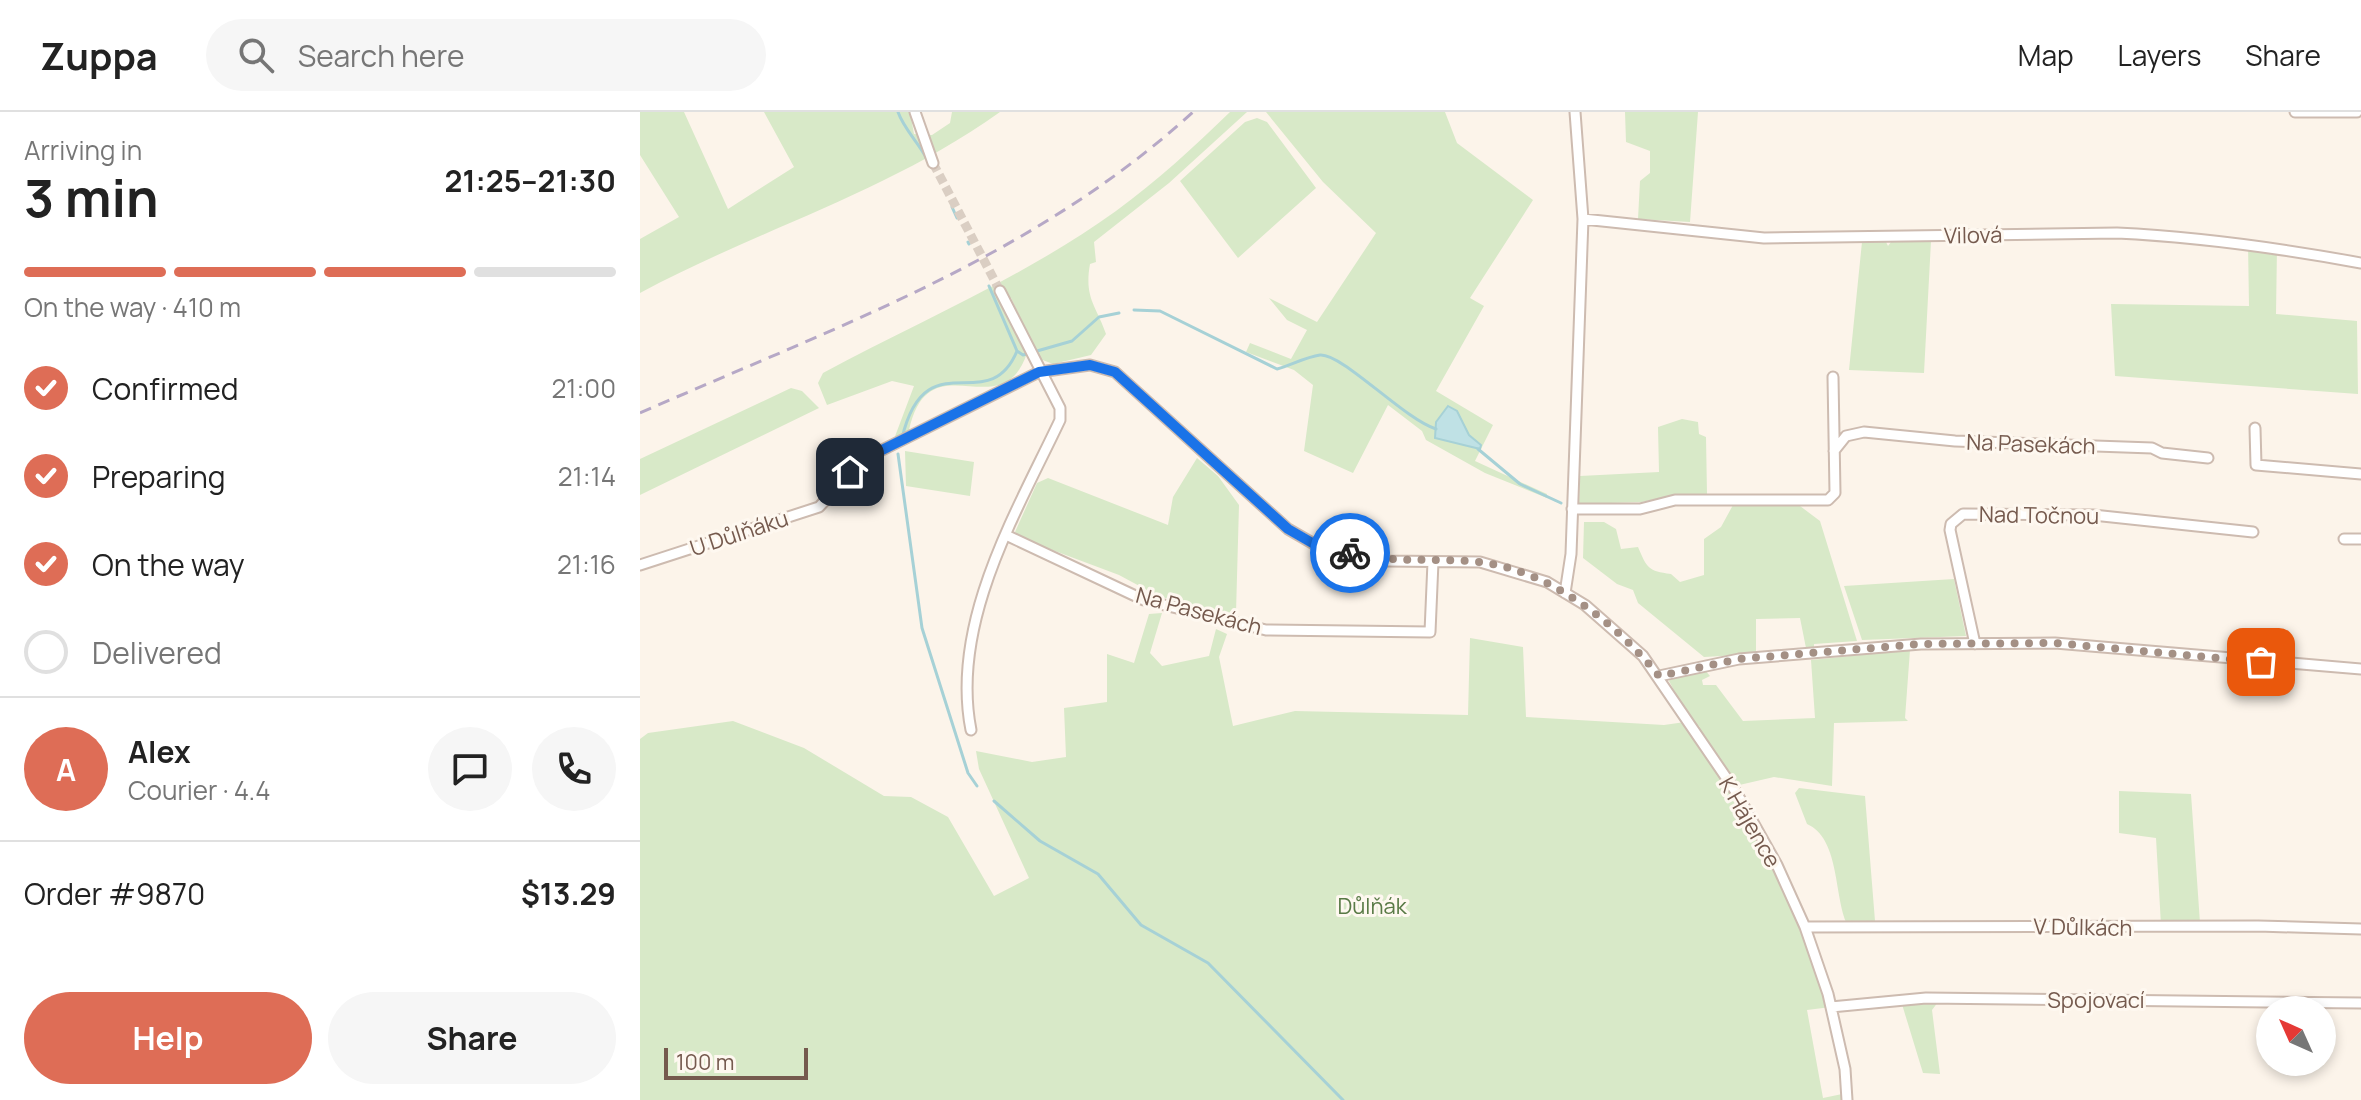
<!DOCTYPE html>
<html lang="en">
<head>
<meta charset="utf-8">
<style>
	:root { --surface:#fff; --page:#f6f6f6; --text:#222; --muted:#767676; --line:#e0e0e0; --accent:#de6d56 }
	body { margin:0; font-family:Manrope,sans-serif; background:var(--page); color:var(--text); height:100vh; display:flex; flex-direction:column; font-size:30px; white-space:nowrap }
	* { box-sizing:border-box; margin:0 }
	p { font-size:26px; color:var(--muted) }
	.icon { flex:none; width:44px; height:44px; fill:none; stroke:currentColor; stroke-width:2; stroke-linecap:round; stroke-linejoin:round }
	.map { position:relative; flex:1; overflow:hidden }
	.sheet { display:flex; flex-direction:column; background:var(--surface); width:640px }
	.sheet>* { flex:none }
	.needle { width:52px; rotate:315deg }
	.tools { position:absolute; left:1616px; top:884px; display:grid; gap:16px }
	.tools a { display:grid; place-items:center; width:80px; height:80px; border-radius:50%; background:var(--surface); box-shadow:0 4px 12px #0003; font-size:40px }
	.scale { position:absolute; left:24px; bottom:20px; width:144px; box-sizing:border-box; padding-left:8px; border:4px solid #755a4e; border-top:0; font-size:22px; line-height:28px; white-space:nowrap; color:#755a4e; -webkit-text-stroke:6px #fef8f0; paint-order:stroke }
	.pin { position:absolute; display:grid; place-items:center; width:68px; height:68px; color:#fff; margin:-34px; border-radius:16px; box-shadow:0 4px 12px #0006 }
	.courier { position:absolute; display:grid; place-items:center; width:80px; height:80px; margin:-40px; border:6px solid #1a73e8; border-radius:50%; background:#fff; color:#222; box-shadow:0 2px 10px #0007 }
	.overview em { font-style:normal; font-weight:700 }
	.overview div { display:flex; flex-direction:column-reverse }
	.overview { display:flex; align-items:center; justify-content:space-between; height:136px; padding:0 24px }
	h1 { font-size:52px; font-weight:700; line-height:60px }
	.bar { display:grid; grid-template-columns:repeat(4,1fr); gap:12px 8px; align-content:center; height:96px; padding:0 24px }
	.bar i { height:10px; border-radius:6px; background:var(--line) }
	.bar .on { background:var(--accent) }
	.bar p { grid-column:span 4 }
	.line { display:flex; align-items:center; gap:20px; padding:0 24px; border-top:2px solid var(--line) }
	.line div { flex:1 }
	.round { display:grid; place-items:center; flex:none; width:84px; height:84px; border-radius:42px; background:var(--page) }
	ol { padding:0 24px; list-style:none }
	li { display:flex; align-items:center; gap:24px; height:88px }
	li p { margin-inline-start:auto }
	li .icon { padding:8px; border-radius:50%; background:var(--accent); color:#fff; stroke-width:4 }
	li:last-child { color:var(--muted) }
	li i { width:44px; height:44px; border:4px solid var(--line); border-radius:50% }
	.primary-button { display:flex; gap:16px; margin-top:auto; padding:16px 24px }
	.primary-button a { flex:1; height:92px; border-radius:48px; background:var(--accent); color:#fff; font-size:32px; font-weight:700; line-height:92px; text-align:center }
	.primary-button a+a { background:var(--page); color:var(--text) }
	header { display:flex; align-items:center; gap:48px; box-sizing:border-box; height:112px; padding:0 40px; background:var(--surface); border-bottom:2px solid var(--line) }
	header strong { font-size:38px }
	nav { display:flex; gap:44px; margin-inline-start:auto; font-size:28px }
	.search { width:560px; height:72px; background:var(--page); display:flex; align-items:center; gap:20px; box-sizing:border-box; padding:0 28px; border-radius:44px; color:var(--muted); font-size:30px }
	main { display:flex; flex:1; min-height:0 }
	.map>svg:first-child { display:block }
	.green { fill:#d8e9c8 }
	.water { fill:#bfe1e5; stroke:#a6d1d6; stroke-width:2 }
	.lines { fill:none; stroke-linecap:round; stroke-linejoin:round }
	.stream { stroke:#a6d1d6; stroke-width:3 }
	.minor-tunnel { stroke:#dacec3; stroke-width:9; stroke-dasharray:9 4.5; stroke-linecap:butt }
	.minor-casing { stroke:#cdbbb0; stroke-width:13 }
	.minor { stroke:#fff; stroke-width:9 }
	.rail { stroke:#b6a8c6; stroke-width:3; stroke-dasharray:12 8; stroke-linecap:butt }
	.done { stroke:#a49085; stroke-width:8; stroke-dasharray:0 14.4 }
	.route { stroke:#1a73e8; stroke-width:10 }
	.labels { text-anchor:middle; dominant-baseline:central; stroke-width:6; stroke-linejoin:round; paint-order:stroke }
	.street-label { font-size:22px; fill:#755a4e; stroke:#fef8f0 }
	.park-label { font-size:22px; fill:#597a46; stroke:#fef8f0 }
</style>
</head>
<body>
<header>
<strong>Zuppa</strong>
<div class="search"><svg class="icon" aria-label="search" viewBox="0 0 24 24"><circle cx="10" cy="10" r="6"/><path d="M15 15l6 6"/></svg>Search here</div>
<nav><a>Map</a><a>Layers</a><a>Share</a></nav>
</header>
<main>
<section class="sheet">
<div class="overview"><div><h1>3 min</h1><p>Arriving in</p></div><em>21:25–21:30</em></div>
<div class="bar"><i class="on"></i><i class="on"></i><i class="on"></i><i></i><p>On the way · 410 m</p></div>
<ol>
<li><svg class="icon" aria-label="check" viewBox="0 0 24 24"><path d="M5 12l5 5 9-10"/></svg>Confirmed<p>21:00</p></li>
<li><svg class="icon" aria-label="check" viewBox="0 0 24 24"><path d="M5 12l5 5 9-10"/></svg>Preparing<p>21:14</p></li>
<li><svg class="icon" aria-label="check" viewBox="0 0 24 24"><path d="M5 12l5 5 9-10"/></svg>On the way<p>21:16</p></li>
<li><i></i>Delivered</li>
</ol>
<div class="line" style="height:144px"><b class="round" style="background:var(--accent);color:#fff">A</b><div><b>Alex</b><p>Courier · 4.4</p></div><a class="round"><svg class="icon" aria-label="chat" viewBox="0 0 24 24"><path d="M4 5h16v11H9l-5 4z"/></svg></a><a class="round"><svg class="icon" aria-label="phone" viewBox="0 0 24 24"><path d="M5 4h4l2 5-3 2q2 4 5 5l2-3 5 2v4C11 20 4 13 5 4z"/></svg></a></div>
<div class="line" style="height:104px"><div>Order #9870</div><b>$13.29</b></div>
<div class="primary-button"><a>Help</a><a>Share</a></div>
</section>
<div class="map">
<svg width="1721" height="988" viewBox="0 0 1721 988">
	<rect width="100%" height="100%" fill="#fcf4ea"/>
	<!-- green -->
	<path class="green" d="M 0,0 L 44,0 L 88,97 L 154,55 L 124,0 L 270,0 L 274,22 L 292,23 L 310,11 L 312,0 L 360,0 C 245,82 121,116 0,181 L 0,127 L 39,105 L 0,43 Z
		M 590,0 L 607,0 L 529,71 L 454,130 L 456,150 L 450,152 C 444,186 456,193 466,222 L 451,243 L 413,252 L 400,247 L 371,186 L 360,191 L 387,241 C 362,317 289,227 269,318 L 254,327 L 274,274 L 252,269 L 187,293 L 178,271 L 183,261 C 280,209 386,164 476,99 C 517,69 554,35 590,0 Z
		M 626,0 L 805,0 L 817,31 L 893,88 L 830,186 L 844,194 L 796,279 L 853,313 L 835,349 L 907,382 L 907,386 L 845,361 L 786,328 L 782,319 L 748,293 L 713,361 L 664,339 L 673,273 L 654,258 L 606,240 L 610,231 L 651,247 L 667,218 L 647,208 L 629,186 L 677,210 L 736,121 L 683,70 Z
		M 985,0 L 1058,0 L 1050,110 L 998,107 L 1000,69 L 1010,61 L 1010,39 L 986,30 Z
		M 617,6 L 627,10 L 676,76 L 598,146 L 540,69 L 605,10 Z
		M 1291,129 L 1284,261 L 1209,258 L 1222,130 L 1246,130 L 1248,134 L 1251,130 Z
		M 1608,131 L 1637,136 L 1636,202 L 1717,209 L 1718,282 L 1475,264 L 1471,192 L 1609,194 Z
		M 151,276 L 162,279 L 179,296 L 0,383 L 0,347 Z
		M 1042,307 L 1058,310 L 1059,322 L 1066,325 L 1067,382 L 1038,382 L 1002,390 L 939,392 L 940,364 L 1019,360 L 1018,315 Z
		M 265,339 L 334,350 L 330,384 L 266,374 Z
		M 557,346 L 578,364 L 599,393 L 596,501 L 590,504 L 518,484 L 479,463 L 383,427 L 375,420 L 397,371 L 408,366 L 528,413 L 533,385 Z
		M 1093,393 L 1160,394 L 1180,409 L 1217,529 L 1174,532 L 1174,537 L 1166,536 L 1160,506 L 1116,507 L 1116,542 L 1064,545 L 998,491 L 993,478 L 977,472 L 943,446 L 944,410 L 964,410 L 976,417 L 981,437 L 998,435 C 1007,456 1008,459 1031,462 L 1040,470 L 1064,463 L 1064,427 L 1081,415 Z
		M 1314,467 L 1326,524 L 1222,528 L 1204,474 Z
		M 522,501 L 510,541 L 522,554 L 569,544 L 576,517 L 587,522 L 579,545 L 593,614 L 655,599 L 828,603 L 830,526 L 883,535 L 886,605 L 1024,613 L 1045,610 L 1078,656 L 1137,753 L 1191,895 L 1167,898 L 1183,986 L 1207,981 L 1208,988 L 0,988 L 0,627 L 8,621 L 93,609 L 164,636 L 244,684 L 271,685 L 308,705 L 354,784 L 389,766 L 339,657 L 336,639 L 392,650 L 426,645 L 424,596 L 467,590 L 467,542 L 494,551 L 509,502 Z
		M 1270,538 L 1265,606 L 1268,609 L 1194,611 L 1192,674 L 1134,665 L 1095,674 L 1056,617 L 1060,615 L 1050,608 L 1029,569 L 1035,563 L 1064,557 L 1070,564 L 1062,568 L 1063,573 L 1076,573 L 1103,609 L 1175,606 L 1171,548 Z
		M 1159,676 L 1225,684 L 1235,809 L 1206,810 C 1194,780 1199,726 1167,712 L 1155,681 Z
		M 1479,679 L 1551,682 L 1560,811 L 1521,813 L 1516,726 L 1479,721 Z
		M 1261,889 L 1298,890 L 1292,898 L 1300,962 L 1283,961 Z"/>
	<!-- water -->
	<path class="water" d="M 808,294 L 817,299 L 829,323 L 841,333 L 840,337 L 795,326 L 796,310 Z"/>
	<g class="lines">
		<!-- stream -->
		<path class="stream" d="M 258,0 C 264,17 278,30 287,47
			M 312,95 L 317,106
			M 328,130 L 329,132
			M 494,198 L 520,199 L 637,257 C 651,253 666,245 680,243 C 702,241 764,307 796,317
			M 377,239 L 383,243 L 432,229 L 459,205 L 479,201
			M 262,326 C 286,226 348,308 377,239 L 349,174
			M 838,337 L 880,372 L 921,391
			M 258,342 L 282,516 L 328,661 L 337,674
			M 354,689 L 400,729 L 458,762 L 501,813 L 568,851 L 703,988"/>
		<!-- minor-tunnel -->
		<path class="minor-tunnel" d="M 293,51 L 360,179"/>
		<!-- minor casing -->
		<g class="minor-casing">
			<path id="minor" d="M 275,0 L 293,51
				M 1655,0 L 1717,0
				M 943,107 L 1124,126 L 1477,121 C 1560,125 1639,136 1721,151
				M 1615,316 L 1616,353 L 1721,362
				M 1194,339 L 1206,324 L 1224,320 L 1315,329 L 1512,336 L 1522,341 L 1568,346
				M 932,397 L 1000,397 L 1035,388 L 1188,388 L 1195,381 L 1193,265
				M 366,423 L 504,488 L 626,518 L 790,520 L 793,450
				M 1704,427 L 1721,427
				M 0,453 L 179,395 L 224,347 L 399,260 L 450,253 L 475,260 L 648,417 L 674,432 L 747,449 L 840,450 L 907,470 L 945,493 L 1003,544 L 1096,680 L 1137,753 L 1165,815 L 1188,882 L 1205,957 L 1207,988
				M 925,481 L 931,442 L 943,107 L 935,0
				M 1335,532 L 1310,418 L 1311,412 L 1323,402 L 1453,403 L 1613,420
				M 1019,564 L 1099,547 L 1281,532 L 1415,531 L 1721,557
				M 331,618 C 310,511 376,401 420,308 L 420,296 L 360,179
				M 1165,815 L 1618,814 L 1721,817
				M 1191,895 L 1286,886 L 1721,891"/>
		</g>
		<!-- minor -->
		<use href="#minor" class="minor"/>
		<!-- rail -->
		<path class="rail" d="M 0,301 C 195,215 393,146 553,0"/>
	</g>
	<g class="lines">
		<!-- done -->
		<path class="done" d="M 710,441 C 757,452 792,445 838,450 C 908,457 976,511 1019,564 L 1099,547 L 1281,532 L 1415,531 L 1621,550"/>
		<!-- route -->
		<path class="route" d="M 210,360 L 224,347 L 399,260 L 450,253 L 475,260 L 648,417 L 674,432 L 710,441"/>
	</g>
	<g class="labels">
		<!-- street labels -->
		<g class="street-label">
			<text transform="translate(1333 123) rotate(-1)">Vilová</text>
			<text transform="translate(1391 332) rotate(2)">Na Pasekách</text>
			<text transform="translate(1399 403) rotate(1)">Nad Točnou</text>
			<text transform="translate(99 421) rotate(-18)">U Důlňáku</text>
			<text transform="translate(559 499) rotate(15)">Na Pasekách</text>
			<text transform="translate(1110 710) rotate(60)">K Hájence</text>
			<text transform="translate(1443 815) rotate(1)">V Důlkách</text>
			<text x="1456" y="888">Spojovací</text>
		</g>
		<!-- park labels -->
		<g class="park-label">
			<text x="732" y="794">Důlňák</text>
		</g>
	</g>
</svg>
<div class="tools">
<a><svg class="needle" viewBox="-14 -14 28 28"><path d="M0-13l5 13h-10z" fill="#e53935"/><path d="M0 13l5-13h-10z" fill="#767676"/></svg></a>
</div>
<div class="scale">100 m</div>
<div class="pin" style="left:1621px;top:550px;background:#ea580c"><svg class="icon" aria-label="bag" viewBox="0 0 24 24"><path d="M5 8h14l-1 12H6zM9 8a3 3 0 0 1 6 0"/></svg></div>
<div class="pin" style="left:210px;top:360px;background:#1f2937"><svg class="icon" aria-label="home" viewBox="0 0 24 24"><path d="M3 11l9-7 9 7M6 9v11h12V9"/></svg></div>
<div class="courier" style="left:710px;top:441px"><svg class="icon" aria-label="bike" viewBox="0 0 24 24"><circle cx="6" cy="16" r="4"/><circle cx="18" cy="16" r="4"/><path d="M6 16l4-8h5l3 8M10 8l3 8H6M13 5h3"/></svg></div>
</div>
</main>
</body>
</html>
